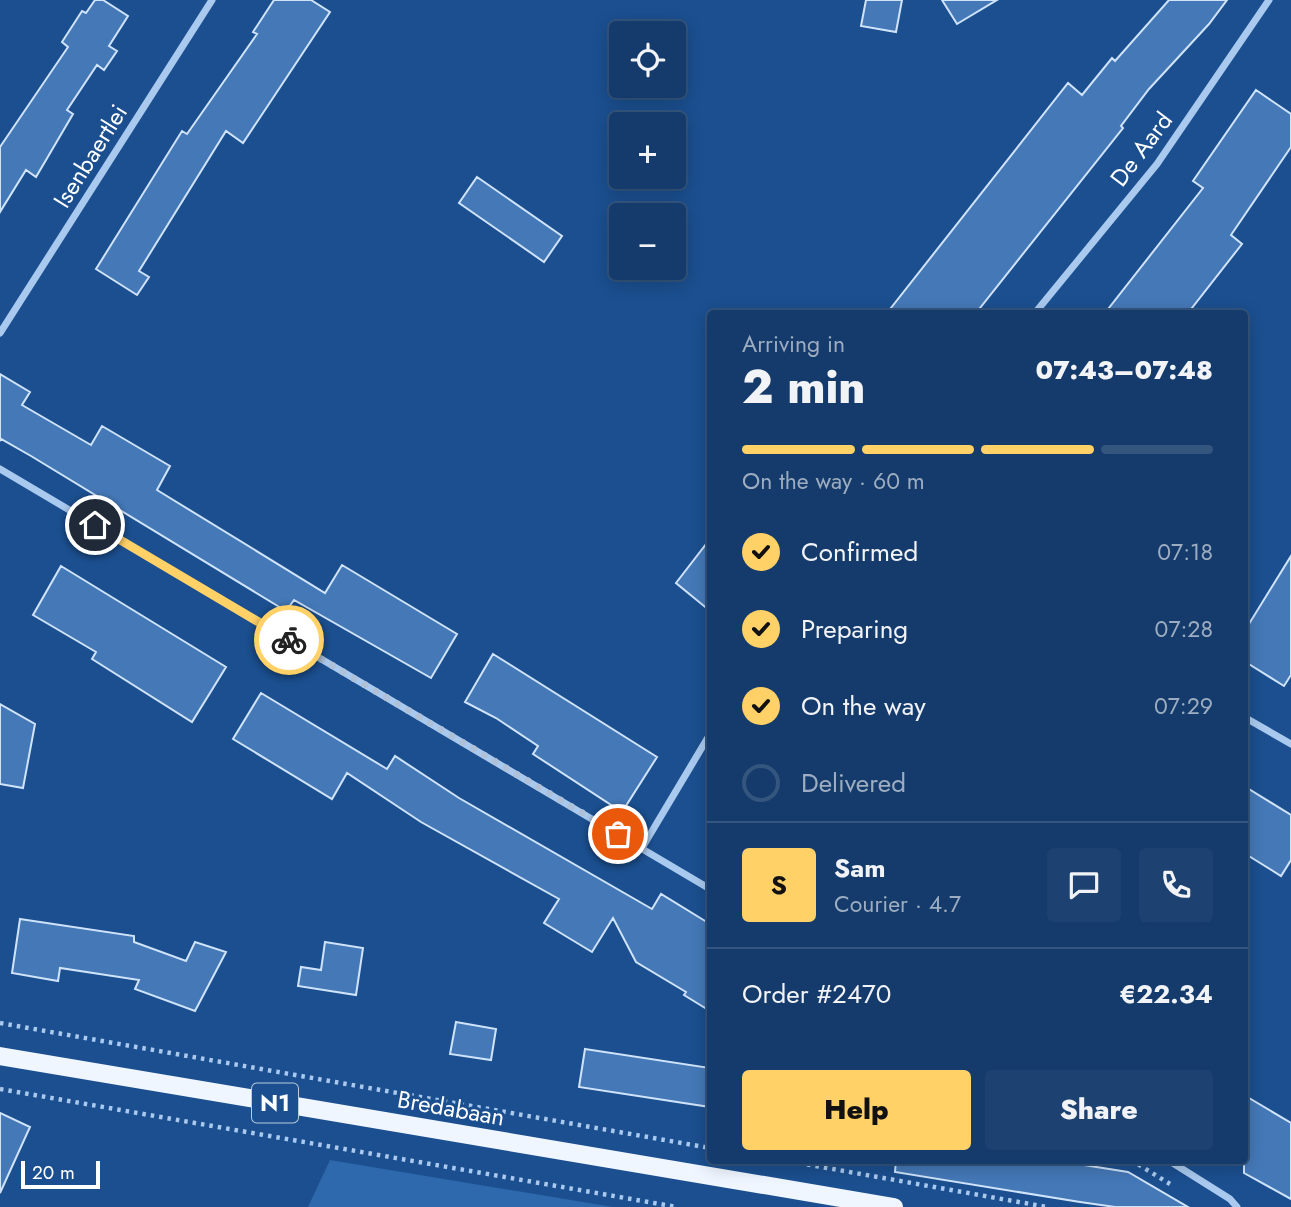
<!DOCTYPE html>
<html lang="en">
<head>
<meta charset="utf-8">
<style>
	:root { --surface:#143b6b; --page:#1d4271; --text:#f1f3f6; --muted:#9dadc1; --line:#33557e; --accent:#ffd166 }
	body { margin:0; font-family:Jost,sans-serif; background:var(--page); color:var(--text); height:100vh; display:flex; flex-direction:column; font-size:26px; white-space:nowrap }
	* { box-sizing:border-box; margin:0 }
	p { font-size:23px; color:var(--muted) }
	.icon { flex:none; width:38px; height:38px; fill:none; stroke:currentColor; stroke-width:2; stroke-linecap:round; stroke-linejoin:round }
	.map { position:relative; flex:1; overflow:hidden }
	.side { position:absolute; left:707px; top:310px; width:541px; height:854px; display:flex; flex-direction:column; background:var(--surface); border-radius:7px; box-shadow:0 4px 18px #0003,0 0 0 2px var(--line) }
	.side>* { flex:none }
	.fabs { position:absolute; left:609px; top:21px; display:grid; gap:14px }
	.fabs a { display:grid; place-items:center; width:77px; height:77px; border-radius:7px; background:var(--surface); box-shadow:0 4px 18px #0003,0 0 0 2px var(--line); font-size:35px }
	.scale { position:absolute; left:21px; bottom:18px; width:79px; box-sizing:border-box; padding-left:7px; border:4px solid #fff; border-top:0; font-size:19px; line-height:24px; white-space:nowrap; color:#fff; -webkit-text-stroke:5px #1b4f8f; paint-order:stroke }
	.pin { position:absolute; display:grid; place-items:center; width:60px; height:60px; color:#fff; margin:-30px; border:4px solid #fff; border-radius:50%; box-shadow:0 2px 7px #0007 }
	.courier { position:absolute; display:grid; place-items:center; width:70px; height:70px; margin:-35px; border:5px solid #ffd166; border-radius:50%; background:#fff; color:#222; box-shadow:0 2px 9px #0007 }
	.head em { font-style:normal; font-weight:800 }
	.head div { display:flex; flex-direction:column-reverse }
	.head { display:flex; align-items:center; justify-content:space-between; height:119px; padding:0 35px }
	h1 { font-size:46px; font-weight:800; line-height:52px }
	.bar { display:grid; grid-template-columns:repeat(4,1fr); gap:10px 7px; align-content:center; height:84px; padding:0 35px }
	.bar i { height:9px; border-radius:5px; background:var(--line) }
	.bar .current { background:var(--accent) }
	.bar p { grid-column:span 4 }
	.line { display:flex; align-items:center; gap:18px; padding:0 35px; border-top:2px solid var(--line) }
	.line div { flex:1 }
	.round { display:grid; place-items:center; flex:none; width:74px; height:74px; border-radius:7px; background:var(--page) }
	ol { padding:0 35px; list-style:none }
	li { display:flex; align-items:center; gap:21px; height:77px }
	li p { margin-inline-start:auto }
	li .icon { padding:7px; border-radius:50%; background:var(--accent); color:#111; stroke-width:4 }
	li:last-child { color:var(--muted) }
	li i { width:38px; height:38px; border:4px solid var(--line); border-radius:50% }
	.cta { display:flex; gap:14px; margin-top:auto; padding:14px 35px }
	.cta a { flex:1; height:80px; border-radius:7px; background:var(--accent); color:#111; font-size:28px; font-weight:800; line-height:80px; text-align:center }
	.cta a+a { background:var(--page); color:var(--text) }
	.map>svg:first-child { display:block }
	.green { fill:#2e69ad }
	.building { fill:#4478b7; stroke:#cfe3fa; stroke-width:2 }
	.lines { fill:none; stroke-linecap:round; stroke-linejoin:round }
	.path { stroke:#a9c9ee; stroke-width:4.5; stroke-dasharray:3.5 5; stroke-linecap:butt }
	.minor { stroke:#a9c9ee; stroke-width:7 }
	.primary { stroke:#f0f6ff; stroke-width:18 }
	.done { stroke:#afc1d8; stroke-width:7; stroke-dasharray:0 12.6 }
	.route { stroke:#ffd166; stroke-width:9 }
	.labels { text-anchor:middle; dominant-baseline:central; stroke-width:6; stroke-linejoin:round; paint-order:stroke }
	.shield { fill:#1b4f8f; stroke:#bbcadd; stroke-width:2 }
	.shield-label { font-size:23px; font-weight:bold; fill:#fff }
	.street-label { font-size:24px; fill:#fff; stroke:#1b4f8f }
</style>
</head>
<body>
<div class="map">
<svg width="1291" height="1207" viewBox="0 0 1291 1207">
	<rect width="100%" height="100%" fill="#1b4f8f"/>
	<!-- green -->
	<path class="green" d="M 330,1160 L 613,1207 L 308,1207 Z"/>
	<!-- building -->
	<path class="building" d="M 95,0 L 103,0 L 128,16 L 109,46 L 117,51 L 104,70 L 97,65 L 67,110 L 73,114 L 36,177 L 26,170 L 0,212 L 0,147 L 68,47 L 62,42 L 82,11 L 86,13 Z
		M 274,0 L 311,0 L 330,12 L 243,143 L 226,131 L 139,271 L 149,277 L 137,295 L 96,269 L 182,131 L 187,134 L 257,34 L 253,32 Z
		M 866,0 L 902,0 L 896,32 L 861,26 Z
		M 942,0 L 997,0 L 957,24 Z
		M 1169,0 L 1227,0 L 1209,24 L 1149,89 L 1121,126 L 1123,128 L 976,313 L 887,313 L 1068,83 L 1082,95 L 1112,58 L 1115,61 Z
		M 1256,90 L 1291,114 L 1291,147 L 1231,235 L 1242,244 L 1188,313 L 1105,313 L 1203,188 L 1193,181 Z
		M 477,177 L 562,236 L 544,262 L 459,203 Z
		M 0,374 L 30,392 L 22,405 L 91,445 L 102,426 L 170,466 L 157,490 L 325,593 L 342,565 L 457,634 L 431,678 L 294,600 L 286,611 L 31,456 L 1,439 L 0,441 Z
		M 710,539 L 710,611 L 676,583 Z
		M 1291,556 L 1291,675 L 1284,686 L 1244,661 L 1244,632 Z
		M 61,566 L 226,667 L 192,722 L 92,659 L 96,652 L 33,615 Z
		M 493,654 L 657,757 L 622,812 L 533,754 L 538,746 L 496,718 L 465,702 Z
		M 261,693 L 387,769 L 395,756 L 459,798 L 652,909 L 661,894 L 710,924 L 710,1011 L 684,995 L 686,992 L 636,962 L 613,918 L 592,952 L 544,923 L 559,899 L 421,822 L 347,773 L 332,799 L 233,739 Z
		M 0,704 L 35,724 L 23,788 L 0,784 Z
		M 1244,786 L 1291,815 L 1291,860 L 1281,876 L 1244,853 Z
		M 20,919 L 134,936 L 134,942 L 186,961 L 195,942 L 226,952 L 195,1011 L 135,989 L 139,980 L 60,968 L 58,981 L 12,973 Z
		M 325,942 L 363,948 L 356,995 L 298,986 L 301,967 L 321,970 Z
		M 456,1022 L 496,1029 L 491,1060 L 450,1054 Z
		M 585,1049 L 710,1068 L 710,1107 L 579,1087 Z
		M 1244,1095 L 1291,1123 L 1291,1199 L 1244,1173 Z
		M 0,1113 L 30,1127 L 0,1193 Z
		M 896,1160 L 1065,1162 L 1128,1172 L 1188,1207 L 1115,1207 L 1080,1202 L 895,1172 Z"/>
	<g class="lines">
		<!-- path -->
		<path class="path" d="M 0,1023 L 710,1148
			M 0,1089 L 677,1207
			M 782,1160 L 1047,1207
			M 1131,1160 L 1170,1184"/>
		<!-- minor -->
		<path class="minor" d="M 1035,313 L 1157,164 L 1269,0
			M 0,333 L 212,0
			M 0,469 L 710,889
			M 1244,717 L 1291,744
			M 642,848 L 710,734
			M 1168,1160 L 1230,1199 L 1237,1207"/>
		<!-- primary -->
		<path class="primary" d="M 0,1056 L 894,1207"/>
	</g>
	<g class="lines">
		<!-- done -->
		<path class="done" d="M 289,640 L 618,834"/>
		<!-- route -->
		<path class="route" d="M 95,525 L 289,640"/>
	</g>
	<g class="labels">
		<!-- shield labels -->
		<rect class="shield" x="252" y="1083.5" width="46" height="39" rx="5"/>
		<g class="shield-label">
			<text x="275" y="1103">N1</text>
		</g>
		<!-- street labels -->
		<g class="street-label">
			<text transform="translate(1141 149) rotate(-53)">De Aard</text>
			<text transform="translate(90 156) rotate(-58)">Isenbaertlei</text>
			<text transform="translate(451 1108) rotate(10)">Bredabaan</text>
		</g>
	</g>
</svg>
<div class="fabs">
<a><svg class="icon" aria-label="locate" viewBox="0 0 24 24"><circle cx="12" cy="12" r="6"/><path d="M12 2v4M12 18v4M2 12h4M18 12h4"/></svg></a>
<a>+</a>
<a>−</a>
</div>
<div class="scale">20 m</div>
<div class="pin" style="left:618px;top:834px;background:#ea580c"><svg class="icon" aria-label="bag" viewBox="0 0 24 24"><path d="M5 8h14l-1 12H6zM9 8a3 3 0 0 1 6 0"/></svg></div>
<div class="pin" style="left:95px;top:525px;background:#1f2937"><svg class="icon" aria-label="home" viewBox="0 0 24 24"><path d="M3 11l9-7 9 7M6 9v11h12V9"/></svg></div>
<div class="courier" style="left:289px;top:640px"><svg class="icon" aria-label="bike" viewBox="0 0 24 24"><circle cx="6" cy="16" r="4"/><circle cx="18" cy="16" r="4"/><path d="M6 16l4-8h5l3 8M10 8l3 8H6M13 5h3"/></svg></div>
<section class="side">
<div class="head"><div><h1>2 min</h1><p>Arriving in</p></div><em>07:43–07:48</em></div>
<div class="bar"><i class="current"></i><i class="current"></i><i class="current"></i><i></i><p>On the way · 60 m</p></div>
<ol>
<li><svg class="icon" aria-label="check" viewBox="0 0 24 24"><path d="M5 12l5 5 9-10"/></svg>Confirmed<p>07:18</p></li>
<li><svg class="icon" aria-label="check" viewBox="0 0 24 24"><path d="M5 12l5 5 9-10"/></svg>Preparing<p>07:28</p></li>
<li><svg class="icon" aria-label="check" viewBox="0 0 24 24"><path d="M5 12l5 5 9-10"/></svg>On the way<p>07:29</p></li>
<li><i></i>Delivered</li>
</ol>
<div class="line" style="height:126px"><b class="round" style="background:var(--accent);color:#111">S</b><div><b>Sam</b><p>Courier · 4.7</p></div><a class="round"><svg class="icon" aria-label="chat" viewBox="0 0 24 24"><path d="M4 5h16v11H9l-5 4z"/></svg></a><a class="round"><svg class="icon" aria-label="phone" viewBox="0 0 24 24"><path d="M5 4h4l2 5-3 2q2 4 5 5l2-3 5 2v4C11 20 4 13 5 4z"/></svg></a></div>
<div class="line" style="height:91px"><div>Order #2470</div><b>€22.34</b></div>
<div class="cta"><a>Help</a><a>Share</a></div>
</section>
</div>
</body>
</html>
